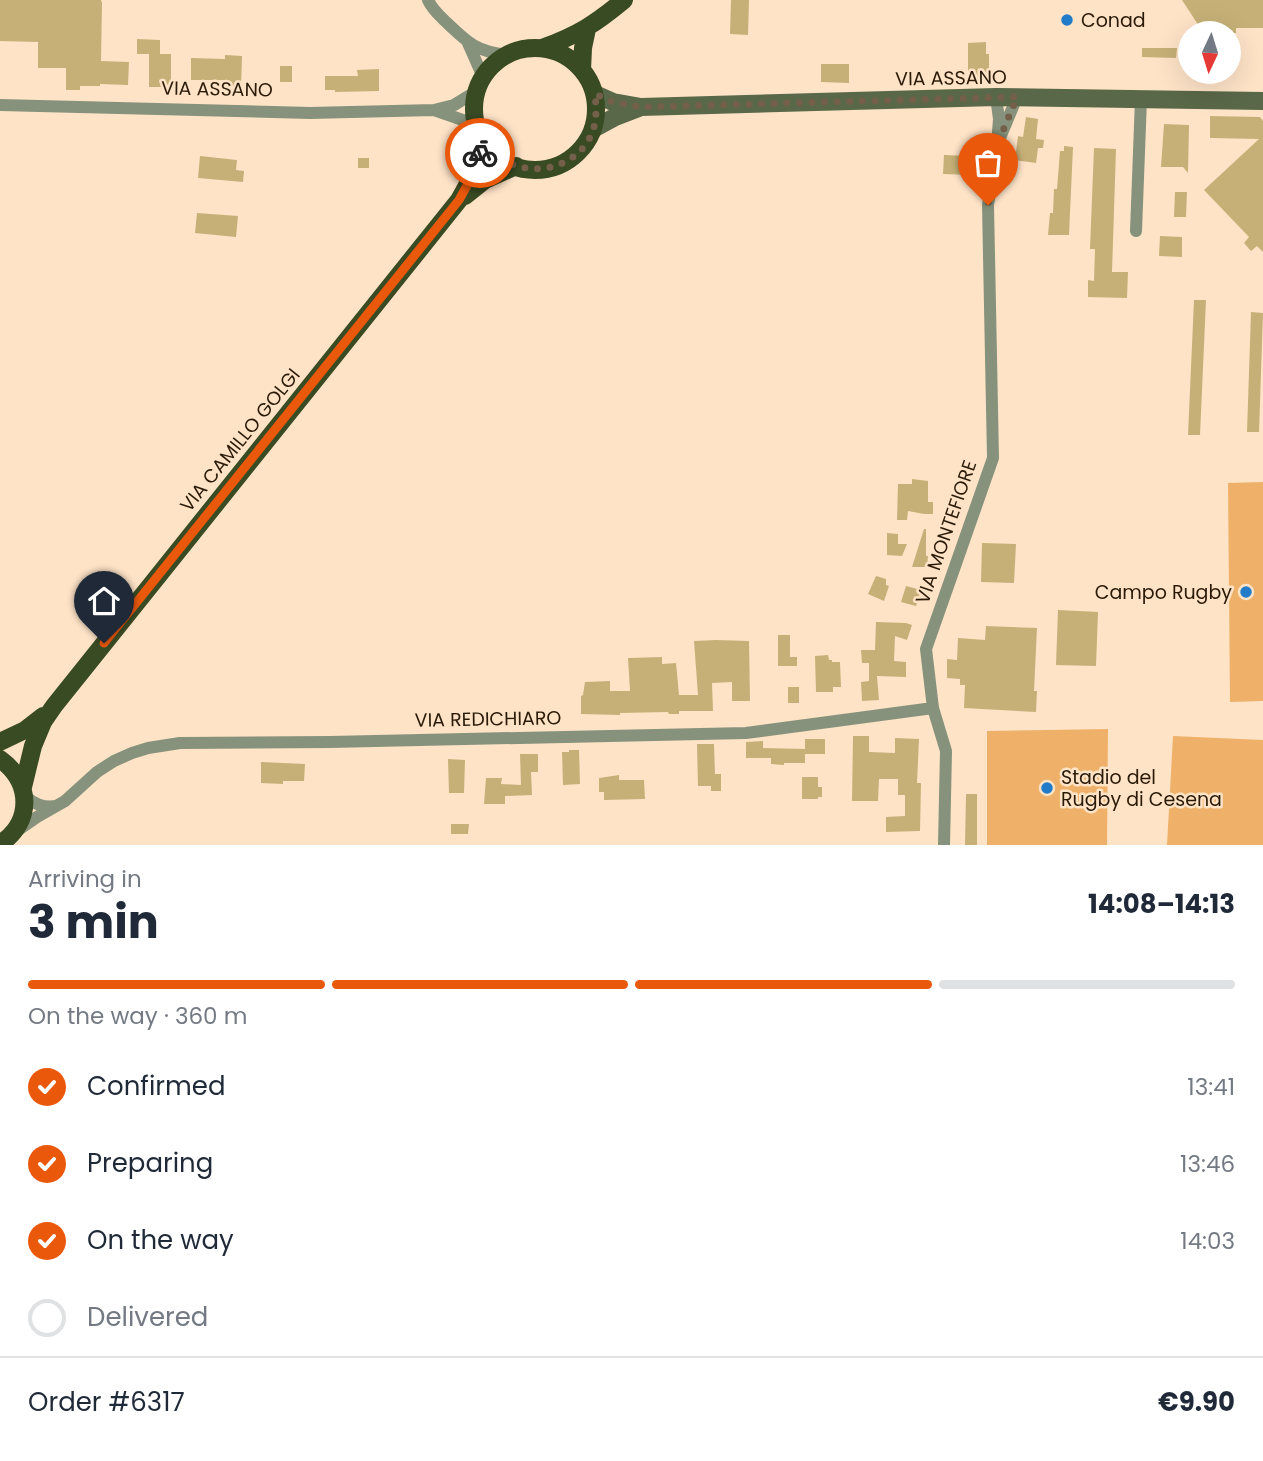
<!DOCTYPE html>
<html lang="en">
<head>
<meta charset="utf-8">
<style>
	:root { --surface:#fff; --page:#f6f6f7; --text:#1f2937; --muted:#747a83; --line:#e0e1e3; --accent:#ea580c }
	body { margin:0; font-family:Poppins,sans-serif; background:var(--page); color:var(--text); height:100vh; display:flex; flex-direction:column; font-size:26px; white-space:nowrap }
	* { box-sizing:border-box; margin:0 }
	p { font-size:23px; color:var(--muted) }
	.icon { flex:none; width:38px; height:38px; fill:none; stroke:currentColor; stroke-width:2; stroke-linecap:round; stroke-linejoin:round }
	.map { position:relative; height:845px; overflow:hidden }
	.panel { display:flex; flex-direction:column; background:var(--surface); flex:1 }
	.panel>* { flex:none }
	.needle { width:46px; rotate:184deg }
	.controls { position:absolute; left:1178px; top:21px; display:grid; gap:14px }
	.controls a { display:grid; place-items:center; width:63px; height:63px; border-radius:50%; background:var(--surface); box-shadow:0 7px 28px #0002; font-size:35px }
	.pin { position:absolute; display:grid; place-items:center; width:60px; height:60px; color:#fff; margin:-72px -30px; border-radius:50% 50% 50% 0; rotate:-45deg; box-shadow:0 0 7px #0007 }
	.pin .icon { rotate:45deg }
	.courier { position:absolute; display:grid; place-items:center; width:70px; height:70px; margin:-35px; border:5px solid #ea580c; border-radius:50%; background:#fff; color:#222; box-shadow:0 2px 9px #0007 }
	.overview em { font-style:normal; font-weight:700 }
	.overview div { display:flex; flex-direction:column-reverse }
	.overview { display:flex; align-items:center; justify-content:space-between; height:119px; padding:0 28px }
	h1 { font-size:46px; font-weight:700; line-height:52px }
	.bar { display:grid; grid-template-columns:repeat(4,1fr); gap:10px 7px; align-content:center; height:84px; padding:0 28px }
	.bar i { height:9px; border-radius:5px; background:var(--line) }
	.bar .selected { background:var(--accent) }
	.bar p { grid-column:span 4 }
	.line { display:flex; align-items:center; gap:18px; padding:0 28px; border-top:2px solid var(--line) }
	.line div { flex:1 }
	ol { padding:0 28px; list-style:none }
	li { display:flex; align-items:center; gap:21px; height:77px }
	li p { margin-inline-start:auto }
	li .icon { padding:7px; border-radius:50%; background:var(--accent); color:#fff; stroke-width:4 }
	li:last-child { color:var(--muted) }
	li i { width:38px; height:38px; border:4px solid var(--line); border-radius:50% }
	.map>svg:first-child { display:block }
	.green { fill:#efb169 }
	.building { fill:#c6b077 }
	.lines { fill:none; stroke-linecap:round; stroke-linejoin:round }
	.street { stroke:#86927b; stroke-width:12 }
	.secondary { stroke:#596848; stroke-width:18 }
	.primary { stroke:#394b23; stroke-width:18 }
	.done { stroke:#74604a; stroke-width:7; stroke-dasharray:0 12.6 }
	.route { stroke:#ea580c; stroke-width:9 }
	.poi-dot { fill:#207cc9; stroke:#fee3c7; stroke-width:2.5 }
	.labels { text-anchor:middle; dominant-baseline:central; stroke-width:5; stroke-linejoin:round; paint-order:stroke }
	.poi-label { font-size:19px; fill:#2a1a07; stroke:#fee3c7; text-anchor:start }
	.street-label { font-size:19px; fill:#2a1a07; stroke:#fee3c7 }
</style>
</head>
<body>
<div class="map">
<svg width="1263" height="845" viewBox="0 0 1263 845">
	<rect width="100%" height="100%" fill="#fee3c7"/>
	<!-- green -->
	<path class="green" d="M 1263,482 L 1263,701 L 1230,702 L 1228,483 Z
		M 1108,729 L 1107,845 L 987,845 L 987,731 Z
		M 1173,736 L 1263,740 L 1263,845 L 1167,845 Z"/>
	<!-- building -->
	<path class="building" d="M 0,0 L 101,0 L 102,3 L 101,61 L 129,62 L 128,85 L 100,84 L 100,86 L 80,86 L 80,90 L 66,90 L 66,68 L 38,68 L 38,42 L 0,41 Z
		M 731,0 L 749,0 L 748,35 L 730,34 Z
		M 1182,0 L 1263,0 L 1263,28 L 1236,28 L 1236,33 L 1196,33 L 1197,23 Z
		M 137,39 L 160,40 L 160,54 L 171,54 L 171,87 L 149,87 L 149,54 L 137,54 Z
		M 986,42 L 986,54 L 989,54 L 989,79 L 968,79 L 968,43 Z
		M 1142,48 L 1177,48 L 1176,58 L 1142,57 Z
		M 225,55 L 242,56 L 241,87 L 224,87 L 224,80 L 191,80 L 191,58 L 225,59 Z
		M 821,64 L 849,64 L 849,83 L 821,82 Z
		M 280,66 L 292,66 L 292,82 L 280,82 Z
		M 379,69 L 379,91 L 335,92 L 335,90 L 325,90 L 325,76 L 358,76 L 357,70 Z
		M 1210,116 L 1260,117 L 1263,121 L 1263,252 L 1257,246 L 1251,251 L 1244,243 L 1249,237 L 1204,190 L 1259,139 L 1210,138 Z
		M 1026,117 L 1038,119 L 1036,139 L 1044,140 L 1043,148 L 1038,148 L 1036,163 L 1015,160 L 1018,136 L 1023,137 Z
		M 1164,124 L 1189,125 L 1188,173 L 1183,167 L 1161,167 Z
		M 1064,146 L 1073,147 L 1069,235 L 1048,235 L 1050,213 L 1053,213 L 1054,189 L 1057,189 L 1060,151 L 1064,151 Z
		M 1094,148 L 1116,149 L 1112,272 L 1128,272 L 1127,298 L 1088,297 L 1088,280 L 1094,281 L 1095,249 L 1090,249 Z
		M 944,155 L 971,156 L 971,175 L 943,174 Z
		M 200,156 L 237,160 L 236,170 L 244,171 L 243,182 L 198,178 Z
		M 358,158 L 369,158 L 369,168 L 358,168 Z
		M 1175,192 L 1187,192 L 1186,217 L 1174,217 Z
		M 197,213 L 238,216 L 236,237 L 195,233 Z
		M 1160,236 L 1182,237 L 1182,257 L 1159,256 Z
		M 1194,300 L 1206,300 L 1200,435 L 1188,435 Z
		M 1251,312 L 1263,313 L 1259,432 L 1247,432 Z
		M 912,479 L 928,481 L 928,502 L 933,502 L 933,514 L 924,514 L 908,511 L 907,520 L 897,520 L 898,484 L 912,484 Z
		M 924,529 L 926,529 L 926,556 L 928,556 L 927,567 L 912,567 Z
		M 887,533 L 898,534 L 898,544 L 907,544 L 902,556 L 887,555 Z
		M 982,543 L 1016,544 L 1014,583 L 981,582 Z
		M 876,576 L 886,579 L 886,585 L 889,586 L 884,601 L 868,594 Z
		M 906,586 L 921,590 L 916,606 L 901,602 Z
		M 1058,610 L 1098,612 L 1096,666 L 1056,665 Z
		M 876,622 L 906,623 L 912,625 L 907,640 L 895,636 L 894,661 L 906,662 L 906,677 L 877,676 L 879,700 L 862,701 L 861,682 L 869,681 L 869,663 L 862,663 L 861,650 L 875,650 Z
		M 986,626 L 1037,628 L 1034,691 L 1037,691 L 1036,712 L 964,708 L 965,685 L 960,685 L 960,679 L 947,678 L 947,659 L 957,660 L 958,638 L 985,640 Z
		M 778,635 L 790,635 L 790,657 L 797,657 L 797,666 L 778,666 Z
		M 716,640 L 749,641 L 750,701 L 732,701 L 732,682 L 712,683 L 713,711 L 679,711 L 679,714 L 669,714 L 668,712 L 620,713 L 620,715 L 581,714 L 581,696 L 583,695 L 585,682 L 610,681 L 610,691 L 630,691 L 628,658 L 662,657 L 662,664 L 676,663 L 679,695 L 698,695 L 694,641 Z
		M 828,655 L 829,660 L 832,660 L 832,662 L 840,662 L 841,687 L 833,687 L 833,692 L 816,692 L 815,656 Z
		M 788,687 L 799,687 L 799,703 L 788,703 Z
		M 853,736 L 869,736 L 869,752 L 895,753 L 895,738 L 919,739 L 917,783 L 921,783 L 920,831 L 886,832 L 886,817 L 905,816 L 905,795 L 898,795 L 898,779 L 879,779 L 878,801 L 852,801 Z
		M 805,739 L 825,739 L 825,754 L 805,754 L 805,763 L 784,763 L 784,765 L 771,764 L 771,758 L 746,758 L 746,742 L 763,741 L 763,748 L 805,749 Z
		M 697,744 L 714,744 L 715,774 L 721,774 L 721,791 L 711,791 L 711,786 L 698,786 Z
		M 569,750 L 579,750 L 580,784 L 563,785 L 562,752 L 569,752 Z
		M 520,754 L 538,754 L 538,772 L 531,772 L 532,795 L 505,796 L 505,804 L 484,804 L 486,778 L 502,778 L 501,784 L 521,785 Z
		M 448,759 L 465,760 L 464,793 L 449,793 Z
		M 261,762 L 305,764 L 304,781 L 283,781 L 283,784 L 261,783 Z
		M 619,775 L 619,780 L 644,780 L 645,799 L 604,800 L 604,792 L 599,792 L 599,778 Z
		M 802,777 L 818,777 L 818,787 L 822,787 L 822,797 L 818,797 L 818,799 L 802,799 Z
		M 966,794 L 977,794 L 977,845 L 965,845 Z
		M 451,824 L 469,824 L 468,834 L 451,834 Z"/>
	<g class="lines">
		<!-- street -->
		<path class="street" d="M 428,0 C 432,9 438,14 445,21 C 468,43 475,51 507,55
			M 468,43 L 483,77
			M 0,105 L 310,113 L 434,110 L 454,105 L 477,91
			M 434,110 L 477,125
			M 1000,138 L 1017,97
			M 1136,231 L 1141,99
			M 24,795 C 34,804 43,808 56,806
			M 14,833 L 37,817 L 65,801 L 97,772 L 114,761 L 132,753 L 148,748 L 180,743 L 330,742 L 746,733 L 933,708
			M 944,845 L 946,751 L 933,708 L 926,649 L 993,458 L 988,205 L 997,145 L 999,119 L 996,97"/>
		<!-- secondary -->
		<path class="secondary" d="M 595,94 L 613,102 L 641,107 L 996,97 L 1263,101
			M 593,129 L 615,117 L 641,107"/>
		<!-- primary -->
		<path class="primary" d="M 542,48 C 578,35 595,24 624,0
			M474 109a61 61 0 1 1 122 0a61 61 0 1 1-122 0Z
			M 582,70 L 583,48 L 587,29
			M 465,196 L 485,180 L 516,166
			M 0,742 L 25,730 L 43,716
			M 0,759 C 32,782 33,822 0,844
			M 23,787 L 33,746 L 43,722 L 54,706 L 459,200 L 474,173 L 484,141"/>
	</g>
	<g class="lines">
		<!-- done -->
		<path class="done" d="M 480,153 L 484,141 C 488,146 493,153 499,157 C 532,181 583,167 594,127 C 597,115 596,105 595,94 L 613,102 L 641,107 L 1017,97 L 997,145 L 988,205"/>
		<!-- route -->
		<path class="route" d="M 104,643 L 459,200 L 474,173 L 480,153"/>
	</g>
	<!-- markers -->
	<g class="poi-dot">
		<circle cx="1067" cy="20" r="7"/>
		<circle cx="1246" cy="592" r="7"/>
		<circle cx="1047" cy="788" r="7"/>
	</g>
	<g class="labels">
		<!-- poi labels -->
		<g class="poi-label">
			<text x="1081" y="20">Conad</text>
			<text x="1232" y="592" text-anchor="end">Campo Rugby</text>
			<text x="1061" y="777">Stadio del<tspan x="1061" dy="22">Rugby di Cesena</tspan></text>
		</g>
		<!-- street labels -->
		<g class="street-label">
			<text transform="translate(951 78) rotate(-1)">VIA ASSANO</text>
			<text transform="translate(217 89) rotate(1)">VIA ASSANO</text>
			<text transform="translate(240 440) rotate(-51)">VIA CAMILLO GOLGI</text>
			<text transform="translate(946 532) rotate(-71)">VIA MONTEFIORE</text>
			<text transform="translate(488 719) rotate(-1)">VIA REDICHIARO</text>
		</g>
	</g>
</svg>
<div class="controls">
<a><svg class="needle" viewBox="-14 -14 28 28"><path d="M0-13l5 13h-10z" fill="#e53935"/><path d="M0 13l5-13h-10z" fill="#747a83"/></svg></a>
</div>
<div class="pin" style="left:988px;top:205px;background:#ea580c"><svg class="icon" aria-label="bag" viewBox="0 0 24 24"><path d="M5 8h14l-1 12H6zM9 8a3 3 0 0 1 6 0"/></svg></div>
<div class="pin" style="left:104px;top:643px;background:#1f2937"><svg class="icon" aria-label="home" viewBox="0 0 24 24"><path d="M3 11l9-7 9 7M6 9v11h12V9"/></svg></div>
<div class="courier" style="left:480px;top:153px"><svg class="icon" aria-label="bike" viewBox="0 0 24 24"><circle cx="6" cy="16" r="4"/><circle cx="18" cy="16" r="4"/><path d="M6 16l4-8h5l3 8M10 8l3 8H6M13 5h3"/></svg></div>
</div>
<section class="panel">
<div class="overview"><div><h1>3 min</h1><p>Arriving in</p></div><em>14:08–14:13</em></div>
<div class="bar"><i class="selected"></i><i class="selected"></i><i class="selected"></i><i></i><p>On the way · 360 m</p></div>
<ol>
<li><svg class="icon" aria-label="check" viewBox="0 0 24 24"><path d="M5 12l5 5 9-10"/></svg>Confirmed<p>13:41</p></li>
<li><svg class="icon" aria-label="check" viewBox="0 0 24 24"><path d="M5 12l5 5 9-10"/></svg>Preparing<p>13:46</p></li>
<li><svg class="icon" aria-label="check" viewBox="0 0 24 24"><path d="M5 12l5 5 9-10"/></svg>On the way<p>14:03</p></li>
<li><i></i>Delivered</li>
</ol>
<div class="line" style="height:91px"><div>Order #6317</div><b>€9.90</b></div>
</section>
</body>
</html>
